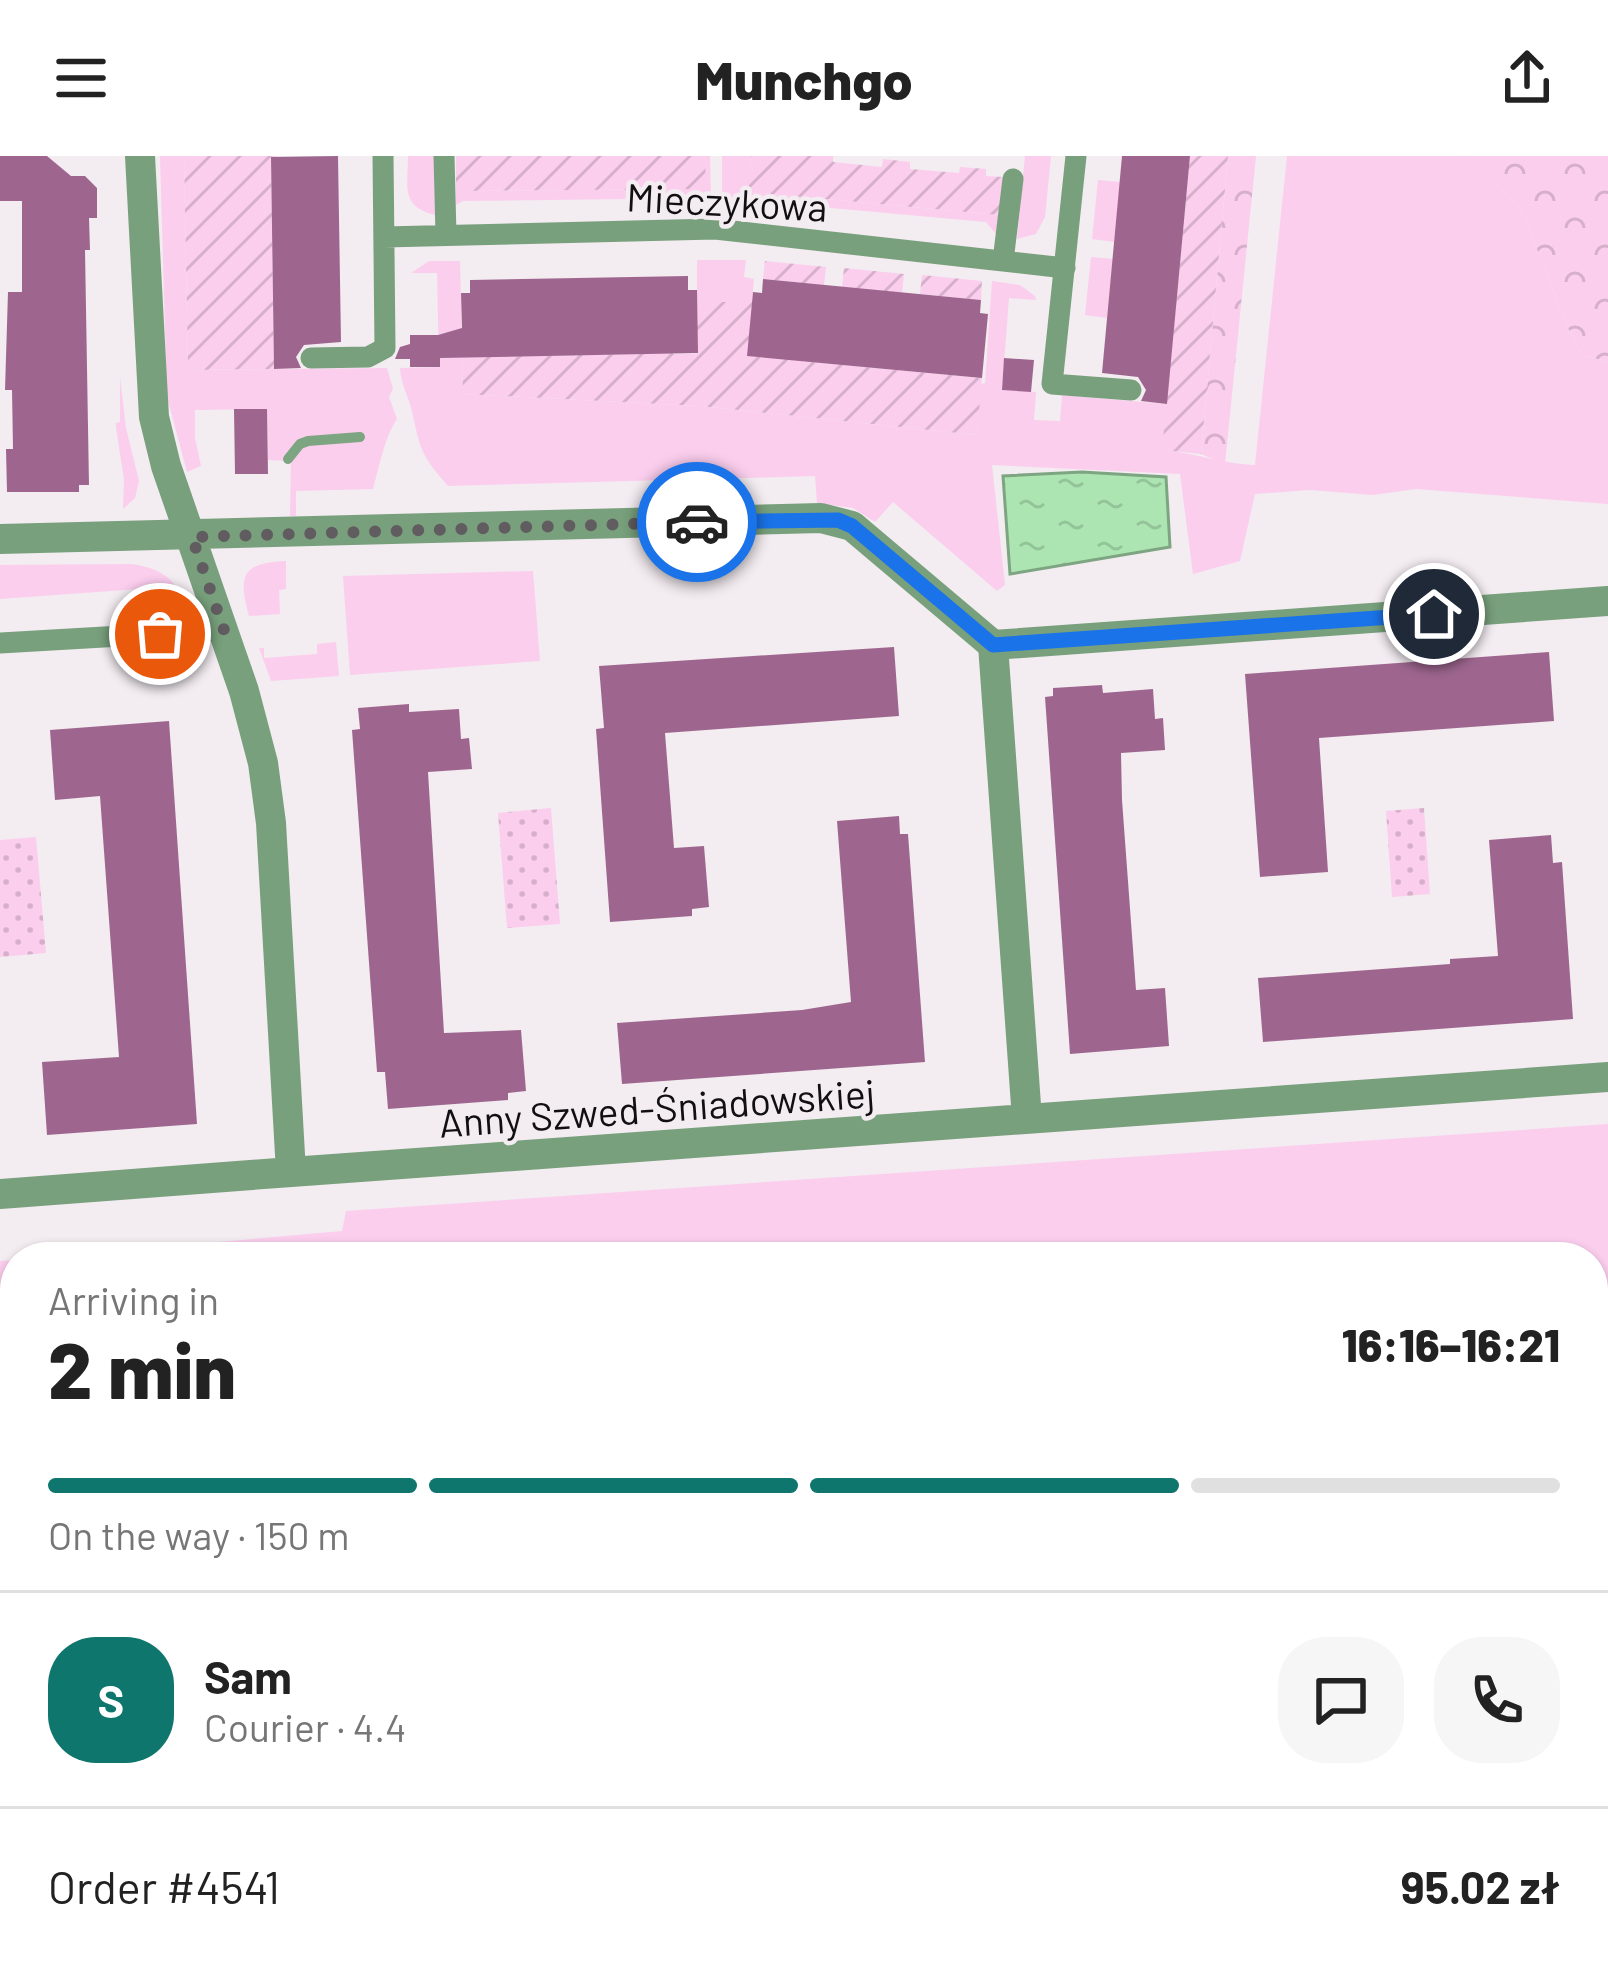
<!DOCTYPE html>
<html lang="en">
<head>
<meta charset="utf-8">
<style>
	:root { --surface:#fff; --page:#f6f6f6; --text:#222; --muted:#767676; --line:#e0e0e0; --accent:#0f766e }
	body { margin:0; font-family:Barlow,sans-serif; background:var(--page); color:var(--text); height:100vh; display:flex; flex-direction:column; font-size:45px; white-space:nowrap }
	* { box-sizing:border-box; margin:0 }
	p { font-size:39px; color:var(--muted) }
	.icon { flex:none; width:66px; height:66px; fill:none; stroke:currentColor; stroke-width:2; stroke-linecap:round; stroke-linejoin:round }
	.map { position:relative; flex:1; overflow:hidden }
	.panel { position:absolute; left:0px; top:1086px; width:1608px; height:744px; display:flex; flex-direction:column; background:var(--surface); border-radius:48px 48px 0 0; box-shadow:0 3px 9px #0004 }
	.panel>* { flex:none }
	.pin { position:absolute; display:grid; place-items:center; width:102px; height:102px; color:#fff; margin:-51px; border:6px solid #fff; border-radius:50%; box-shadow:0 3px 12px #0007 }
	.courier { position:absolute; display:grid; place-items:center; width:120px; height:120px; margin:-60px; border:9px solid #1a73e8; border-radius:50%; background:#fff; color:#222; box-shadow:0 3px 15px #0007 }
	.head em { font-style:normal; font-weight:800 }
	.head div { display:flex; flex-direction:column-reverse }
	.head { display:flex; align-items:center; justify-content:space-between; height:204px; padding:0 48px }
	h1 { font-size:78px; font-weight:800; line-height:90px }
	.bar { display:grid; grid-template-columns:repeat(4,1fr); gap:18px 12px; align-content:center; height:144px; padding:0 48px }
	.bar i { height:15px; border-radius:9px; background:var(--line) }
	.bar .active { background:var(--accent) }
	.bar p { grid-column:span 4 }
	.line { display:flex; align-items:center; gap:30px; padding:0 48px; border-top:3px solid var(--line) }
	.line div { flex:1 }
	.round { display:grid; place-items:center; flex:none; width:126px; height:126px; border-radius:48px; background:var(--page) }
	header { display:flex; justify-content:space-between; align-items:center; height:156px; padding:0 48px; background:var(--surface); font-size:54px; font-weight:800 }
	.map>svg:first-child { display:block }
	.grass { fill:#fbceee }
	.forest { fill:url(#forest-crowns) }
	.park { fill:url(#park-dots) }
	.garden { fill:url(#garden-furrows) }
	.water { fill:url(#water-ripples); stroke:#7ea582; stroke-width:3 }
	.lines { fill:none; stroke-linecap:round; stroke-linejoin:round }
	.stream { stroke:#7ea582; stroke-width:10 }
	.building { fill:#9e668f }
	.lane { stroke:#78a07c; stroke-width:21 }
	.street { stroke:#78a07c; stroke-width:30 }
	.done { stroke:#615c5f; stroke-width:12; stroke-dasharray:0 21.6 }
	.route { stroke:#1a73e8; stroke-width:15 }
	.labels { text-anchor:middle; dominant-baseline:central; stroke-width:9; stroke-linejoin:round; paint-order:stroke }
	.street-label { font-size:39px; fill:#120f11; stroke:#f3ecf1 }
</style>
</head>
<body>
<header><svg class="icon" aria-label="menu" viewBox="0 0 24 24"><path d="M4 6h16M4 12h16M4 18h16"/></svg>Munchgo<svg class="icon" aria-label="share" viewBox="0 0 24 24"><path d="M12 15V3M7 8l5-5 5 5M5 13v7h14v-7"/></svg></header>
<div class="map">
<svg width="1608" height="1830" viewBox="0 0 1608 1830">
	<defs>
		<pattern id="forest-crowns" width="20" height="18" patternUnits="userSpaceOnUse" patternTransform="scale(3)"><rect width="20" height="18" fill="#fbceee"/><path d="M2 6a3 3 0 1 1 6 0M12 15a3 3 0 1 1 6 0" fill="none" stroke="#d6b0cb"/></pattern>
		<pattern id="park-dots" width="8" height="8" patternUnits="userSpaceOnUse" patternTransform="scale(3)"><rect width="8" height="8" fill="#fbceee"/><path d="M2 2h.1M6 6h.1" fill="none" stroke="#d6b0cb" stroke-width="1.8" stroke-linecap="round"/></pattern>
		<pattern id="garden-furrows" width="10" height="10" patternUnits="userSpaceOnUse" patternTransform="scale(3)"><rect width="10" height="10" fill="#fbceee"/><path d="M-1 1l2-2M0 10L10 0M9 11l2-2" fill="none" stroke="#d6b0cb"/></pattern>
		<pattern id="water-ripples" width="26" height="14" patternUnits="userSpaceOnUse" patternTransform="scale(3)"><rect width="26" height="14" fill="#ace5b2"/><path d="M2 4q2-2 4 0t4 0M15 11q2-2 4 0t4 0" fill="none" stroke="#93c398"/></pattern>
	</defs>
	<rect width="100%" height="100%" fill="#f3ecf1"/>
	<!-- grass -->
	<path class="grass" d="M 160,0 L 184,0 L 188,214 L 387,212 L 393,233 L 389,241 L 397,263 C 385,280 380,308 373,333 L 296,335 L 296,360 L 290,360 L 291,305 L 268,304 L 267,253 L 195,254 L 195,282 L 201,310 L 187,316 L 167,241 Z
		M 408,0 L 434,0 L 435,59 C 400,50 408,31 408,0 Z
		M 705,0 L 710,0 L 711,42 L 463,45 L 456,49 L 456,35 L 705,33 Z
		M 722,0 L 751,0 L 749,36 L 999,59 L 997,79 L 986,66 L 722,42 Z
		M 1025,0 L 1051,0 L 1045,61 L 1036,78 L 1017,83 Z
		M 1287,0 L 1470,0 L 1521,52 L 1567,170 L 1583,200 L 1608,205 L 1608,348 L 1416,333 L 1373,339 L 1310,334 L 1255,338 L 1240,405 L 1193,418 L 1180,318 L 992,309 L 1005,429 L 997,435 L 893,346 L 875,366 L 853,352 L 817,347 L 815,320 L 448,330 C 423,301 421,297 413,260 C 410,242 401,231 400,212 L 439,211 L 437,117 L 411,117 L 429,105 L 460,105 L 463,238 L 700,250 L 977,279 L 981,228 L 985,227 L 992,125 L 1020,129 L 1035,140 L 1036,144 L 1009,142 L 1002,233 L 1036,236 L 1034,264 L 1060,265 L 1062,239 L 1167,248 L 1163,294 C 1195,297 1223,308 1255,309 Z
		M 1098,24 L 1120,26 L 1114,86 L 1092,83 Z
		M 1091,101 L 1113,103 L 1107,162 L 1085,159 Z
		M 697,104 L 746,104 L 744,121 L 754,123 L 752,146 L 697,146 Z
		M 120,221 L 126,272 L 139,325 L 135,342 L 123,353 L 124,323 L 116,272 L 116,267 L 120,266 Z
		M 286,405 L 286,433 L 279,434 L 280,458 L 249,460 C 238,420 241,407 286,405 Z
		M 132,408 C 164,413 177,424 188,455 L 169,457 L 166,431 L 0,443 L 0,409 Z
		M 533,415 L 540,505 L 350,519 L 343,420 Z
		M 336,486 L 339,520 L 271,525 L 259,492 L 264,492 L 264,502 L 317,498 L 317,488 Z
		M 1608,968 L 1608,1830 L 0,1830 L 0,1105 L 15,1104 L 15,1815 L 1593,1815 L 1593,1101 L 50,1101 L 342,1075 L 346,1055 Z"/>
	<!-- forest -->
	<path class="forest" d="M 1228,0 L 1256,0 L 1225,308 L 1201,298 Z
		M 1470,0 L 1608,0 L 1608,205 L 1583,200 L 1567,170 L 1521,52 Z"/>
	<!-- park -->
	<path class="park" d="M 551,652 L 560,768 L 507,772 L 498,657 Z
		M 1424,652 L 1430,738 L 1392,741 L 1386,655 Z
		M 36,681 L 46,797 L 0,801 L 0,684 Z"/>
	<!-- garden -->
	<path class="garden" d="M 184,0 L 278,0 L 271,2 L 274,213 L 188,214 Z
		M 705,0 L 706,33 L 456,35 L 456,0 Z
		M 751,0 L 833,0 L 833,6 L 882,11 L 883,3 L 910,6 L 910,13 L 959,17 L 960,11 L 986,13 L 986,20 L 1003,21 L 999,59 L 748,36 Z
		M 1190,0 L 1228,0 L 1201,298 L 1162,294 Z
		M 765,105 L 826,111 L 824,129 L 763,123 Z
		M 844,112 L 904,118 L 902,137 L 842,131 Z
		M 922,119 L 982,125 L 981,144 L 920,138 Z
		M 697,146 L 752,146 L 801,205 L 982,222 L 977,279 L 700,250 L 463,238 L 462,201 L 644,198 L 672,191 L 673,198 L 697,198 Z"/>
	<!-- water -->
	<path class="water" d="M 1082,316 L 1166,321 L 1170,391 L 1010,418 L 1003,320 Z"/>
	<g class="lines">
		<!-- stream -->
		<path class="stream" d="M 288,303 L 300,288 L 308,285 L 360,281"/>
	</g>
	<!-- building -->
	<path class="building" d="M 0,0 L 47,0 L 71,20 L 85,20 L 97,32 L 97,62 L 89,62 L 90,94 L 85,94 L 89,329 L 79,329 L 79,336 L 7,336 L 6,293 L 13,293 L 12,234 L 5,234 L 8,136 L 22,136 L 22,45 L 0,45 Z
		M 338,0 L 341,186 L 304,189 L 296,201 L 301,212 L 274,213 L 271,1 Z
		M 1122,0 L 1190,0 L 1167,248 L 1141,245 L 1146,234 L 1138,221 L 1102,217 Z
		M 688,120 L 688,134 L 697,134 L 698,197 L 440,202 L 440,211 L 410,211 L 410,203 L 395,203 L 400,191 L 410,188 L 410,179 L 438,179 L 462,172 L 461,137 L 470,137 L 470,124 Z
		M 763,123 L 981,144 L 980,157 L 988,158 L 982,222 L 747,200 L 753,136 L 762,137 Z
		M 1004,202 L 1034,204 L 1031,236 L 1002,234 Z
		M 234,253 L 267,253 L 268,318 L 235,318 Z
		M 894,491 L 899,560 L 665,577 L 674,692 L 704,690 L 709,751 L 692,753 L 692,760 L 610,766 L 596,573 L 604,572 L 599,510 Z
		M 1549,496 L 1554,565 L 1319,582 L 1328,716 L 1260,721 L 1245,518 Z
		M 1102,529 L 1103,537 L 1153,533 L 1155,563 L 1163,562 L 1165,594 L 1121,597 L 1122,644 L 1136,834 L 1165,832 L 1169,890 L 1070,898 L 1045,541 L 1053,540 L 1053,532 Z
		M 409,548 L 409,556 L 459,553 L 461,583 L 469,582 L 472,613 L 428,616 L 444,877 L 521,874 L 526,935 L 508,937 L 508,944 L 388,953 L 385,916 L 377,916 L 352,574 L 360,573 L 358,552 Z
		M 169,565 L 197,968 L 47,979 L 42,906 L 119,901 L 100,640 L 55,644 L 50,574 Z
		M 899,660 L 900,678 L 908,678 L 925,906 L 622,928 L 617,867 L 802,854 L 851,846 L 837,665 Z
		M 1551,679 L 1553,707 L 1562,706 L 1573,863 L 1263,886 L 1258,822 L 1450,808 L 1450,803 L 1498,800 L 1489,684 Z"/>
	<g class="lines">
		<!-- lane -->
		<path class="lane" d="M 444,0 L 446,79
			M 1076,0 L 1052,228 L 1131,234
			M 384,81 L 715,73 L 1065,112
			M 1003,105 L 1013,23
			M 311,202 L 368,201 L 385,192 L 383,0
			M 0,487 L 225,474"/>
		<!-- street -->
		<path class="street" d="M 0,383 L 821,362 L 852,370 L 993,489 L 1027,963
			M 993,489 L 1608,445
			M 291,1016 L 1608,921
			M 0,1038 L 291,1016 L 271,667 L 263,607 L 244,535 L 166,310 L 154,261 L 140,0"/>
	</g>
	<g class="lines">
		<!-- done -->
		<path class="done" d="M 160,478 L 224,474 L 192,381 L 697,366"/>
		<!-- route -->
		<path class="route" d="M 697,366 L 838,364 L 852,370 L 993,489 L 1434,458"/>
	</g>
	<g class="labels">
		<!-- street labels -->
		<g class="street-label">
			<text transform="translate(727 45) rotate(3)">Mieczykowa</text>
			<text transform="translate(657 951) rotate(-4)">Anny Szwed-Śniadowskiej</text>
		</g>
	</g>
</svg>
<div class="pin" style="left:160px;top:478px;background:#ea580c"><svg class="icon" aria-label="bag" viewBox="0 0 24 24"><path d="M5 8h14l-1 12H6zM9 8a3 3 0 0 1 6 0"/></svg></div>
<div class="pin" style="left:1434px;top:458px;background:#1f2937"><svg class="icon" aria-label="home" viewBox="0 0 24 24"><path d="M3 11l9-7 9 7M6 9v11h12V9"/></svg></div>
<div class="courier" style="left:697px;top:366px"><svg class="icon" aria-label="car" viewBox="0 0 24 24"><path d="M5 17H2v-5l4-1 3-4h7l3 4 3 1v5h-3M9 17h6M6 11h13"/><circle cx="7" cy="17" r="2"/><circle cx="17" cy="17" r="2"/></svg></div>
<section class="panel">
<div class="head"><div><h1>2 min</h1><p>Arriving in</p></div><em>16:16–16:21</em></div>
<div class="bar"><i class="active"></i><i class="active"></i><i class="active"></i><i></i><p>On the way · 150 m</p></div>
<div class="line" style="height:216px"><b class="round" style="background:var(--accent);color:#fff">S</b><div><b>Sam</b><p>Courier · 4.4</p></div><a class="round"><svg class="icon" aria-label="chat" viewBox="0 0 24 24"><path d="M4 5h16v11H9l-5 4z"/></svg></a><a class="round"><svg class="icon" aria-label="phone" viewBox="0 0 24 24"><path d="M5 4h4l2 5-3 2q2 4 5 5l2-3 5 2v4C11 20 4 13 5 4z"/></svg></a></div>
<div class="line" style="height:156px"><div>Order #4541</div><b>95.02 zł</b></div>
</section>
</div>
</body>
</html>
